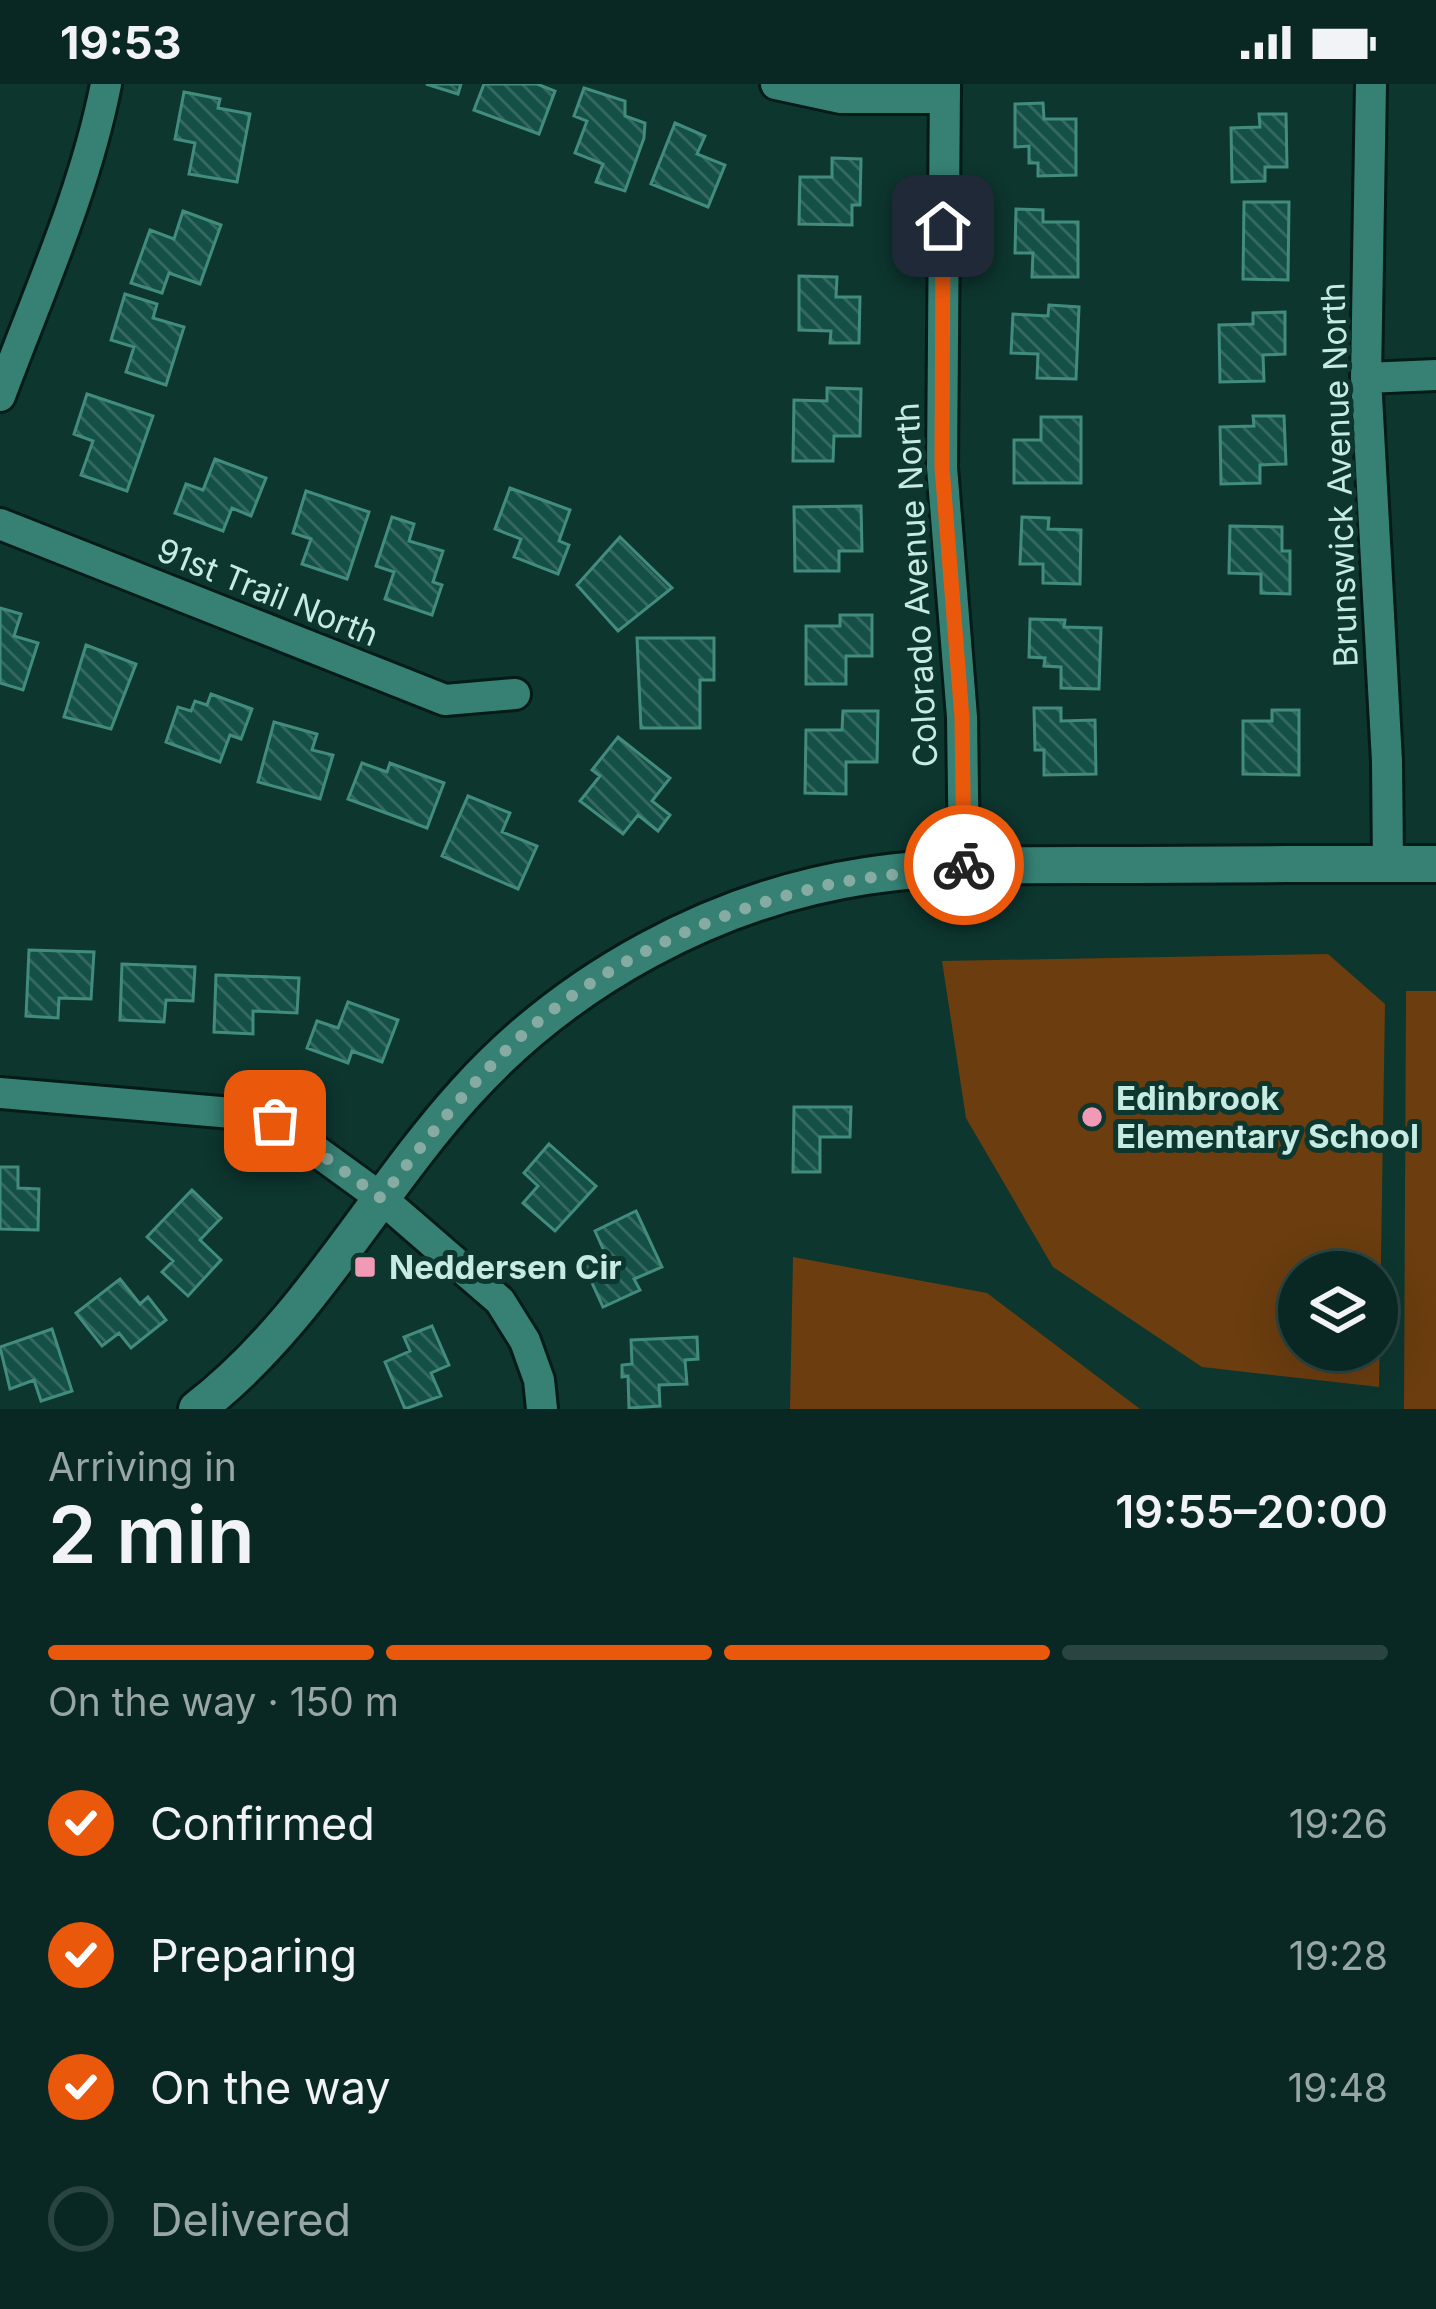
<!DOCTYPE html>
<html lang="en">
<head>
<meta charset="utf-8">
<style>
	:root { --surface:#0a2823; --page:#13302b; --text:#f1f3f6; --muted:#99a6a6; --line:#2a4441; --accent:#ea580c }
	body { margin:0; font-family:Inter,sans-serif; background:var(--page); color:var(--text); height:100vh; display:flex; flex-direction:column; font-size:45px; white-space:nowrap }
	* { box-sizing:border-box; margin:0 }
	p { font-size:39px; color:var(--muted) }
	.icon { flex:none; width:66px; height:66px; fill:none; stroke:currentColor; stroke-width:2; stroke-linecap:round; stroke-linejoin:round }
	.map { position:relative; height:1325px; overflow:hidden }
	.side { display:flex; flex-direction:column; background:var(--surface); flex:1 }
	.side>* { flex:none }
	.fabs { position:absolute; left:1278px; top:1167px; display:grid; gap:24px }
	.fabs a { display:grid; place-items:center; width:120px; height:120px; border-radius:50%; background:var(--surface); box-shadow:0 12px 48px #0002,0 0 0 3px var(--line); font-size:60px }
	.pin { position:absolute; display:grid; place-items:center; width:102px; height:102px; color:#fff; margin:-51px; border-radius:24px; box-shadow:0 6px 18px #0006 }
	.courier { position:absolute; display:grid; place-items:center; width:120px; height:120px; margin:-60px; border:9px solid #ea580c; border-radius:50%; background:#fff; color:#222; box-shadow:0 3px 15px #0007 }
	.headline em { font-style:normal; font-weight:600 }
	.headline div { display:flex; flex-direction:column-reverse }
	.headline { display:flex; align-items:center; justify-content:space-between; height:204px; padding:0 48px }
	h1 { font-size:78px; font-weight:600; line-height:90px }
	.bar { display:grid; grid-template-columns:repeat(4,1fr); gap:18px 12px; align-content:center; height:144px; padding:0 48px }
	.bar i { height:15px; border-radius:9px; background:var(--line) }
	.bar .active { background:var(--accent) }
	.bar p { grid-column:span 4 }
	ol { padding:0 48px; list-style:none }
	li { display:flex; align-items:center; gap:36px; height:132px }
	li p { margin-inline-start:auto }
	li .icon { padding:12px; border-radius:50%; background:var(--accent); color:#fff; stroke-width:4 }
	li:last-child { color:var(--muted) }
	li i { width:66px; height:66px; border:6px solid var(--line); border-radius:50% }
	.status { display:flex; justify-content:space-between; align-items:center; height:84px; padding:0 60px; background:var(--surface); direction:ltr }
	.status svg { height:33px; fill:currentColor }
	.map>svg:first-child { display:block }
	.park { fill:#6b3d0f; fill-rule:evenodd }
	.building { fill:url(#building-back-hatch); stroke:#428c7e; stroke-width:3 }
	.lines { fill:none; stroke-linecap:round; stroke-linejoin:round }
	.minor-casing { stroke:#041b17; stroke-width:36 }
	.tertiary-casing { stroke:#041b17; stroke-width:42 }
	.minor { stroke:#368174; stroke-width:30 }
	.tertiary { stroke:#368174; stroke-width:36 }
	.done { stroke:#86aba3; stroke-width:12; stroke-dasharray:0 21.6 }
	.route { stroke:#ea580c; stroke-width:15 }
	.poi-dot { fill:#f09ab5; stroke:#0d362f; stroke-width:4.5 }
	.labels { text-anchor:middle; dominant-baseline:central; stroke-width:10; stroke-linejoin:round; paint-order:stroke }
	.street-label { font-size:33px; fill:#c7eae2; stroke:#0d362f }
	.poi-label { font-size:33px; font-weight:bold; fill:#c7eae2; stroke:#0d362f; text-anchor:start }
</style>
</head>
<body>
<div class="status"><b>19:53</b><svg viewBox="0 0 49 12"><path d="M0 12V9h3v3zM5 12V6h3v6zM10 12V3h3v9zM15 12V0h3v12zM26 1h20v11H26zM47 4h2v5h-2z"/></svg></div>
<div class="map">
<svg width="1436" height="1325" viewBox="0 0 1436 1325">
	<defs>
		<pattern id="building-back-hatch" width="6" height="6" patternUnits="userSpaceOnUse" patternTransform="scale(3)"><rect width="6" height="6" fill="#145046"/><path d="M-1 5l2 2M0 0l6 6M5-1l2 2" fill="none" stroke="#356960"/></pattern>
	</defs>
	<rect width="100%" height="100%" fill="#0d362f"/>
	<!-- park -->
	<path class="park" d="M 1328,870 L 1385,920 L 1379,1303 L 1202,1283 L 1053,1183 L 966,1034 L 942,877 ZM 1377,1188 L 1377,1266 L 1299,1266 L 1299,1188 Z
		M 1406,907 L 1436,907 L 1436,1325 L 1404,1325 Z
		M 793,1173 L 987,1209 L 1140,1325 L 790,1325 Z"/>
	<!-- building -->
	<path class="building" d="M 426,0 L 461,0 L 458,10 Z
		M 484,0 L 537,0 L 555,7 L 539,50 L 474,26 Z
		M 584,4 L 625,17 L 625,32 L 645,39 L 644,54 L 625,107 L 596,98 L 603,80 L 575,69 L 587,37 L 574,32 Z
		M 184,8 L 220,15 L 218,24 L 250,30 L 237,98 L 189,90 L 195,59 L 175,55 Z
		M 1043,19 L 1044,35 L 1076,35 L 1076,91 L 1038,92 L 1038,79 L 1029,79 L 1029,62 L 1015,63 L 1015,20 Z
		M 1259,30 L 1286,30 L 1287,83 L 1265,83 L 1265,97 L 1232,98 L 1231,44 L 1260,43 Z
		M 675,39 L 705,52 L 697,70 L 725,81 L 708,123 L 651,100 Z
		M 832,74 L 861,75 L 860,121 L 852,121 L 852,141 L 799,140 L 800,93 L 832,93 Z
		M 1244,118 L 1289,118 L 1288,196 L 1243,195 Z
		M 1016,125 L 1043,126 L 1043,138 L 1078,138 L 1078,193 L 1032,193 L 1033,169 L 1015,169 Z
		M 183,127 L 221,141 L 200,200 L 169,189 L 162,209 L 131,199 L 150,146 L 174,155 Z
		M 799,192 L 837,193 L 836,213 L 860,213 L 859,259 L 830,259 L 831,247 L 799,246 Z
		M 125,210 L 157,220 L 153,234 L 184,243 L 166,301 L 126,288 L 134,263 L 111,256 Z
		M 1049,221 L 1079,223 L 1076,295 L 1037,294 L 1038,270 L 1011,269 L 1013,230 L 1048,232 Z
		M 1285,228 L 1285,270 L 1263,271 L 1264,297 L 1220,298 L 1219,241 L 1253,240 L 1253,229 Z
		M 827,304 L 861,305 L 860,352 L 834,352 L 833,377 L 793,377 L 794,316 L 827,317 Z
		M 87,310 L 153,332 L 127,407 L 81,391 L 93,357 L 74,350 Z
		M 1253,332 L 1284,332 L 1286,380 L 1260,381 L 1260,399 L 1221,400 L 1220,343 L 1254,342 Z
		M 1041,333 L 1081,333 L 1081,399 L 1014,399 L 1014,356 L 1041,356 Z
		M 215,375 L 266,394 L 251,432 L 232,424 L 223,447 L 175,429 L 186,400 L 203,406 Z
		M 510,404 L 570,426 L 559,457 L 569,461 L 558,490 L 514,473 L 521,455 L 495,445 Z
		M 306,407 L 369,428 L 347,495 L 302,480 L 311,455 L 293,449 Z
		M 861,422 L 862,467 L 839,467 L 839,487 L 795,487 L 794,423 Z
		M 392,433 L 414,440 L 409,457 L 443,467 L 433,498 L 442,501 L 432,531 L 385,515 L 394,488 L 376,482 Z
		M 1022,433 L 1049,434 L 1048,445 L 1081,446 L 1080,500 L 1043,499 L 1043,480 L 1020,480 Z
		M 1230,442 L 1282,443 L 1282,467 L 1290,467 L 1290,510 L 1261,509 L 1261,490 L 1229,489 Z
		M 620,453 L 672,504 L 618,547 L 577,501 Z
		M 0,524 L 21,530 L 14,552 L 38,559 L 23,606 L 0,599 Z
		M 840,531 L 872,531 L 872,572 L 846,572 L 846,600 L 806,600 L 806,542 L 840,542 Z
		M 1030,535 L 1065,536 L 1064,543 L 1101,544 L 1099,605 L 1061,604 L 1061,583 L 1044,582 L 1045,574 L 1029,573 Z
		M 637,554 L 714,554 L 714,596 L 700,596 L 700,644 L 641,644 Z
		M 86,561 L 136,580 L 111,645 L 64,633 Z
		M 211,610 L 252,625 L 241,655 L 230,651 L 220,678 L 166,658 L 178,623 L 191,627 L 195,617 L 207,621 Z
		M 1034,624 L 1061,624 L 1061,637 L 1095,636 L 1096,690 L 1044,691 L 1044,666 L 1035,666 Z
		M 1272,626 L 1299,626 L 1299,691 L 1243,690 L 1243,637 L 1272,637 Z
		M 843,627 L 878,627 L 877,678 L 846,678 L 846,710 L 805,709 L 806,646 L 842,646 Z
		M 274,638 L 317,650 L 312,666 L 333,671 L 320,715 L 258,698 Z
		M 618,653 L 670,694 L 652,717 L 670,731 L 658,747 L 638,731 L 623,750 L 580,717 L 600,692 L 592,686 Z
		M 362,679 L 387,688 L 390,679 L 444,699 L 427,744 L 348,715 Z
		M 468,712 L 510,729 L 502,748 L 537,762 L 518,805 L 442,772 Z
		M 29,866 L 94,868 L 91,915 L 59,914 L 58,934 L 26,932 Z
		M 122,880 L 195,883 L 193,917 L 166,916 L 164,938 L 120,936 Z
		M 216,891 L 299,894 L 297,929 L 253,927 L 253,950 L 214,948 Z
		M 348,918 L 398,936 L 382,978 L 352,967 L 348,979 L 307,964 L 317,937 L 338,944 Z
		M 794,1023 L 851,1023 L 850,1053 L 820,1053 L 820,1088 L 793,1088 Z
		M 549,1060 L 596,1102 L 555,1147 L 523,1119 L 538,1102 L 524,1089 Z
		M 0,1083 L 18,1083 L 18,1104 L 39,1105 L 38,1146 L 0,1145 Z
		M 192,1106 L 221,1134 L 200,1156 L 221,1176 L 188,1212 L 162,1188 L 173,1177 L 147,1153 Z
		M 636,1127 L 662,1183 L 634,1195 L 640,1206 L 603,1223 L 582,1177 L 604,1167 L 595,1147 Z
		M 120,1195 L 140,1220 L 148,1213 L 166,1236 L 131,1264 L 119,1249 L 102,1262 L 76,1229 Z
		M 432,1242 L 449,1281 L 431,1289 L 441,1312 L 405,1325 L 385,1278 L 410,1267 L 404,1253 Z
		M 52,1245 L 72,1307 L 41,1317 L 34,1296 L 10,1305 L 0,1263 Z
		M 697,1253 L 698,1275 L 685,1276 L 687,1300 L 659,1301 L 660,1322 L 629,1324 L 628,1292 L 622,1293 L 622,1281 L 632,1280 L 631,1256 Z"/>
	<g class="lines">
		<!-- minor casing -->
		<g class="minor-casing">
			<path id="minor" d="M 776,0 L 841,14 L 945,14
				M 945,0 L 942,383 L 962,633 L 964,782
				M 1371,0 L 1366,294 L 1387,677 L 1388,780
				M 1366,294 L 1436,291
				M 0,312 C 38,210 85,107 106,0
				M 0,440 L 445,616 L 515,610
				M 0,1009 L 232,1029 L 275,1037 L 381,1114 L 500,1217 L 525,1257 L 539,1296 L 542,1325"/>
		</g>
		<!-- tertiary casing -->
		<g class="tertiary-casing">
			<path id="tertiary" d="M 197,1325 C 307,1241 374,1109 466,1008 C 568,895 715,815 866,792 C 956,779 1046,781 1137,781 C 1237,780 1336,780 1436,780"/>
		</g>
		<!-- minor -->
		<use href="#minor" class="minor"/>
		<!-- tertiary -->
		<use href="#tertiary" class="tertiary"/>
	</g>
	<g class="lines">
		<!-- done -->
		<path class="done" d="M 275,1037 L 381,1114 C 424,1059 467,1002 519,954 C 602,879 711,829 819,803 C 867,791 917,790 964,781"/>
		<!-- route -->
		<path class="route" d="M 943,142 L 942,383 L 962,634 L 964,781"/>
	</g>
	<!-- markers -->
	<g class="poi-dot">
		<circle cx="1092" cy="1033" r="12"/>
		<rect x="353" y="1171" width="24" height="24" rx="6"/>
	</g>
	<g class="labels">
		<!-- street labels -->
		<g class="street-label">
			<text transform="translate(1339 391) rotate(-92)">Brunswick Avenue North</text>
			<text transform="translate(916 501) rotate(-93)">Colorado Avenue North</text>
			<text transform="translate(268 508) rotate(22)">91st Trail North</text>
		</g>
		<!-- poi labels -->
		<g class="poi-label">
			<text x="1116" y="1014">Edinbrook<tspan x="1116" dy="38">Elementary School</tspan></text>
			<text x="389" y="1183">Neddersen Cir</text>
		</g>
	</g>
</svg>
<div class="fabs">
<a><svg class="icon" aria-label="layers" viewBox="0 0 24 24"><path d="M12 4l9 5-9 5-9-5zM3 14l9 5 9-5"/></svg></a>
</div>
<div class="pin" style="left:275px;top:1037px;background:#ea580c"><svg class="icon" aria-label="bag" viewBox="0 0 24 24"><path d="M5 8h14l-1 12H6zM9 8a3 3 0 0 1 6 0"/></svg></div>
<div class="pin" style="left:943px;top:142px;background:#1f2937"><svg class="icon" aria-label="home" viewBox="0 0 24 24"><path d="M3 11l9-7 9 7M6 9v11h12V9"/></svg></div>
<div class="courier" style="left:964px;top:781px"><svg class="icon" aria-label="bike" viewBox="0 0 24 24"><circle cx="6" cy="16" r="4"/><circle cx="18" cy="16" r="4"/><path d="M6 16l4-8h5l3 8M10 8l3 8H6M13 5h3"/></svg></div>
</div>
<section class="side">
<div class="headline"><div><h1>2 min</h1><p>Arriving in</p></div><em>19:55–20:00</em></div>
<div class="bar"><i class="active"></i><i class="active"></i><i class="active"></i><i></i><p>On the way · 150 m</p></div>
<ol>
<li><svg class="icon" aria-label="check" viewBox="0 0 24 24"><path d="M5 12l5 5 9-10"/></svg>Confirmed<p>19:26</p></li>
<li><svg class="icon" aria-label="check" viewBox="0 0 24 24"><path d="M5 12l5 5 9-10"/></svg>Preparing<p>19:28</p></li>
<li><svg class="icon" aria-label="check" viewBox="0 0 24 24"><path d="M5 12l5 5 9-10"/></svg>On the way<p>19:48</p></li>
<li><i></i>Delivered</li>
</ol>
</section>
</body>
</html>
